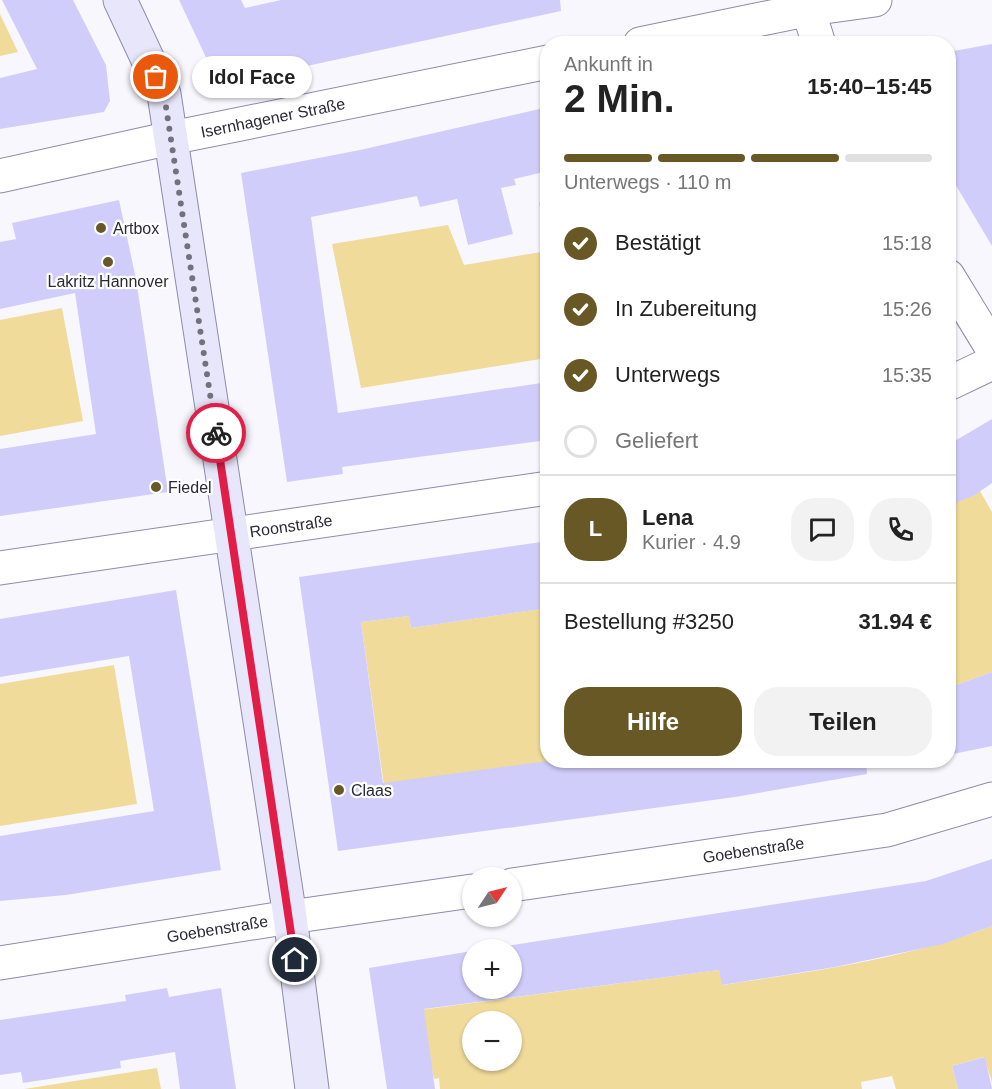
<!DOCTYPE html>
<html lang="de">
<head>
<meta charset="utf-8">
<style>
	:root { --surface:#fff; --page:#f2f2f2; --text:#222; --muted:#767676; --line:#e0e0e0; --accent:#675825 }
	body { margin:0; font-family:Helvetica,sans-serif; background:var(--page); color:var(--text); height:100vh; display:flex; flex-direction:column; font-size:22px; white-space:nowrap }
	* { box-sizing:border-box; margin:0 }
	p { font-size:20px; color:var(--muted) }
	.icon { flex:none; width:33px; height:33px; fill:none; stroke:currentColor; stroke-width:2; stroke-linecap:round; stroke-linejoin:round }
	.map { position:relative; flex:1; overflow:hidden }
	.drawer { position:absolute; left:540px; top:36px; width:416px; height:732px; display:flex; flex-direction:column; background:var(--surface); border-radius:24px; box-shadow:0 2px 4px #0004 }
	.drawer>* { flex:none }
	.needle { width:39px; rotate:55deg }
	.controls { position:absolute; left:462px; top:867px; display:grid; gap:12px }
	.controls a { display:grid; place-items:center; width:60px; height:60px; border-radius:50%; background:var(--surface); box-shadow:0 2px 4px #0004; font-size:30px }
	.pin { position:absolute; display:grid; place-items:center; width:51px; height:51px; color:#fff; margin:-26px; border:3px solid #fff; border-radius:50%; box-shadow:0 2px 6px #0007 }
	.courier { position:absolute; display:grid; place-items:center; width:60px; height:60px; margin:-30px; border:4px solid #e11d48; border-radius:50%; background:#fff; color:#222; box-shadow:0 2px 8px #0007 }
	.bubble { position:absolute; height:42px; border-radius:21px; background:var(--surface); box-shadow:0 2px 4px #0004; font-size:20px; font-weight:700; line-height:42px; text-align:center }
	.overview em { font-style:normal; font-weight:700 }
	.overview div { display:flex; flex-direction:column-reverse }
	.overview { display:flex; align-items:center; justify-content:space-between; height:102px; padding:0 24px }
	h1 { font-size:39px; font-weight:700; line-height:45px }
	.bar { display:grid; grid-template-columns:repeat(4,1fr); gap:9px 6px; align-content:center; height:72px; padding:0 24px }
	.bar i { height:8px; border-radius:4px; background:var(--line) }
	.bar .current { background:var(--accent) }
	.bar p { grid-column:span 4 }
	.line { display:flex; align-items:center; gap:15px; padding:0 24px; border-top:2px solid var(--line) }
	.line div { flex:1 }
	.round { display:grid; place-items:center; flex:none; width:63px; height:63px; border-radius:24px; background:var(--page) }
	ol { padding:0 24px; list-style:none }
	li { display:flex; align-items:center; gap:18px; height:66px }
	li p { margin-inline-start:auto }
	li .icon { padding:6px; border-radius:50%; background:var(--accent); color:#fff; stroke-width:4 }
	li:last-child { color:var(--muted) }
	li i { width:33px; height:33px; border:3px solid var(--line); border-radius:50% }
	.action { display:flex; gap:12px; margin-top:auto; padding:12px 24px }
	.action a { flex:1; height:69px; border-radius:24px; background:var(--accent); color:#fff; font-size:24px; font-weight:700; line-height:69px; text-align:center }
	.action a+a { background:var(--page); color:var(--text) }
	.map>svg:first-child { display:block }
	.green { fill:#f0db9a; fill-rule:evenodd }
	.building { fill:#d1cdfb }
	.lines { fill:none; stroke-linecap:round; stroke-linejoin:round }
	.street-casing { stroke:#8e8baa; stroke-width:35 }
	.secondary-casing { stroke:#8e8baa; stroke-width:35 }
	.street { stroke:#fff; stroke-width:33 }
	.secondary { stroke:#e8e6fa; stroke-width:33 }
	.done { stroke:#72717c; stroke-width:6; stroke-dasharray:0 10.8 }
	.route { stroke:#e11d48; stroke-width:8 }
	.poi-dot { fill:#675825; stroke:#fff; stroke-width:2 }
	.labels { text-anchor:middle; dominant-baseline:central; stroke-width:4.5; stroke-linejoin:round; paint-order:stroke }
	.street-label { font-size:16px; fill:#2a2936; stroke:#fff }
	.poi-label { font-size:16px; fill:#2a2936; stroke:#fff; text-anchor:start }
</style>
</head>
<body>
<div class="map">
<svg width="992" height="1089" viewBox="0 0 992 1089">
	<rect width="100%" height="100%" fill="#f8f7fe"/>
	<!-- green -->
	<path class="green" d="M 0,14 L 18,52 L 0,56 Z
		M 547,202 L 548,202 L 547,248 L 539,203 Z
		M 448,225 L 464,265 L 547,251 L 547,358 L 361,388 L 332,244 Z
		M 62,308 L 83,421 L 0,436 L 0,320 Z
		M 980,491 L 992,512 L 992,672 L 948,688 L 948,506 Z
		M 547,608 L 548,760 L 555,761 L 385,793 L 361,622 L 409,616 L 411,628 Z
		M 114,665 L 137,804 L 0,826 L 0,684 Z
		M 992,926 L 992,1082 L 984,1057 L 952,1066 L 958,1089 L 896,1089 L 892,1076 L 861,1082 L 862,1089 L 440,1089 L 439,1078 L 434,1079 L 420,1010 L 719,970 L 723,985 C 814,971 906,959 992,926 ZM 472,1022 L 512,1022 L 512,1060 L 472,1060 Z
		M 157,1068 L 161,1089 L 24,1089 Z"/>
	<!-- building -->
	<path class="building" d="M 2,0 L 73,0 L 106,65 L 110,101 L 104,112 L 0,129 L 0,78 L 37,69 Z
		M 179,0 L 241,0 L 245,8 L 281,0 L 560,0 L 561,11 L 219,85 Z
		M 992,44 L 992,246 L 948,172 L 948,52 Z
		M 548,107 L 548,171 L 514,179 L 516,185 L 501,188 L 513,234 L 468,245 L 457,199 L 420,207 L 417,196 L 311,217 L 338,413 L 548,382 L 548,440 L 342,467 L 343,474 L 287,482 L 241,173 L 360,150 Z
		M 119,200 L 136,279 L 168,492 L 0,516 L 0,449 L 96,434 L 75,293 L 0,309 L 0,242 L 16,239 L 12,223 Z
		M 992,419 L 992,483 L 975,495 L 948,506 L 948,445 Z
		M 548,541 L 548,608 L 411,628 L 409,616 L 361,622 L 383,783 L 555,760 L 866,760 L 867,774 L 735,797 L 338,851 L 299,577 Z
		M 176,590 L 221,870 L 66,895 L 0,901 L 0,836 L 154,811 L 129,656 L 0,677 L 0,619 Z
		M 992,672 L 992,746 L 948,755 L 948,688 Z
		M 992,859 L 992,926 L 943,944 L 835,967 L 722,985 L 719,970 L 424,1009 L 435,1089 L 387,1089 L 369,968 L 472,951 L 472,988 L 512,988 L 512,950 L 480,950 L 926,881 Z
		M 167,988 L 169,997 L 221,988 L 236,1089 L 180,1089 L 175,1052 L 120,1061 L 121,1068 L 23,1083 L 21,1072 L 0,1075 L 0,1020 L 126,1001 L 125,995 Z
		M 985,1057 L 992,1089 L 958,1089 L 952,1066 Z"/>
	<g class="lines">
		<!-- street casing -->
		<g class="street-casing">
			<g id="street">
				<path d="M 805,0 L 819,44"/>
				<path d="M 640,44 L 810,9 L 875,0"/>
				<path id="s1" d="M 0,176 L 171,138 L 548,62"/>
				<path d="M 948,276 L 992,348"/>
				<path d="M 948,384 L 992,363"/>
				<path id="s2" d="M 0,568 L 548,488"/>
				<path id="s3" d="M 512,885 L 887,830 L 992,799"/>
				<path id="s4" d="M 0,963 L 290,917 L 472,891"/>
			</g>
		</g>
		<!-- secondary casing -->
		<g class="secondary-casing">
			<path id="secondary" d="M 120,0 L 164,94 L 290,917 L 312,1089"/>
		</g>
		<!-- street -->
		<use href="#street" class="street"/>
		<!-- secondary -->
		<use href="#secondary" class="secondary"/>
	</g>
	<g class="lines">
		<!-- done -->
		<path class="done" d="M 156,77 L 164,94 L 216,433"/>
		<!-- route -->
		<path class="route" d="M 216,433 L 295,960"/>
	</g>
	<!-- markers -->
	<g class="poi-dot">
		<circle cx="101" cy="228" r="6"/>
		<circle cx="108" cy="262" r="6"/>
		<circle cx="156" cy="487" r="6"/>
		<circle cx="339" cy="790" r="6"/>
	</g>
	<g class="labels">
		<!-- street labels -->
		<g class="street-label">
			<text stroke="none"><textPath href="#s1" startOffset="279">Isernhagener Straße</textPath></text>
			<text stroke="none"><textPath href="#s2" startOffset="294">Roonstraße</textPath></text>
			<text stroke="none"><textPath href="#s3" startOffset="244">Goebenstraße</textPath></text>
			<text stroke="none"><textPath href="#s4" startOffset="220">Goebenstraße</textPath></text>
		</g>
		<!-- poi labels -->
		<g class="poi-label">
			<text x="113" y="228">Artbox</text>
			<text x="108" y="281" text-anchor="middle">Lakritz Hannover</text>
			<text x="168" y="487">Fiedel</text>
			<text x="351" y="790">Claas</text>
		</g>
	</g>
</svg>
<div class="controls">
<a><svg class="needle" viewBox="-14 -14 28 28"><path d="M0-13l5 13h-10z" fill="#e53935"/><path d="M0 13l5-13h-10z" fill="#767676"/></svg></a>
<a>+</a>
<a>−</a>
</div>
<div class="pin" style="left:156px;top:77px;background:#ea580c"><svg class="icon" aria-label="bag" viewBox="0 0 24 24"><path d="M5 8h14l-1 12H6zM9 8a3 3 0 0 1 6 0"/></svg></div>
<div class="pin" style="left:295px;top:960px;background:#1f2937"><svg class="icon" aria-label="home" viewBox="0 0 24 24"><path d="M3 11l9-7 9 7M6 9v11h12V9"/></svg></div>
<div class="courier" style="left:216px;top:433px"><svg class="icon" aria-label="bike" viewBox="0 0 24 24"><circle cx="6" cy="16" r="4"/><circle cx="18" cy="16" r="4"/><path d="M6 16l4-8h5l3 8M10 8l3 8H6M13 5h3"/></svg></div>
<div class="bubble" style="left:192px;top:56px;width:120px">Idol Face</div>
<section class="drawer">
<div class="overview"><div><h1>2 Min.</h1><p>Ankunft in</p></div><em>15:40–15:45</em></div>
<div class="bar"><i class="current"></i><i class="current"></i><i class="current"></i><i></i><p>Unterwegs · 110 m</p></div>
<ol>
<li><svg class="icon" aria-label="check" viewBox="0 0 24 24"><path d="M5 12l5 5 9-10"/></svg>Bestätigt<p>15:18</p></li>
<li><svg class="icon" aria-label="check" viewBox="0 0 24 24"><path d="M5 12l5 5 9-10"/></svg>In Zubereitung<p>15:26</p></li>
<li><svg class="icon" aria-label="check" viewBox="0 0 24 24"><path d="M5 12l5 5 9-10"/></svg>Unterwegs<p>15:35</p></li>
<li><i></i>Geliefert</li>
</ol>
<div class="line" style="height:108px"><b class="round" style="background:var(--accent);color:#fff">L</b><div><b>Lena</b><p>Kurier · 4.9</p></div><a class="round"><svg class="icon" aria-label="chat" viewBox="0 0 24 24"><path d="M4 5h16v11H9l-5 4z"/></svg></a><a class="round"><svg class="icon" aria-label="phone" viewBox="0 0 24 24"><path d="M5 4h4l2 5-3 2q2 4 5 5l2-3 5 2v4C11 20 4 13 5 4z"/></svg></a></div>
<div class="line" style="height:78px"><div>Bestellung #3250</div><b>31.94 €</b></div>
<div class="action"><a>Hilfe</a><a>Teilen</a></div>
</section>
</div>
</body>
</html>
